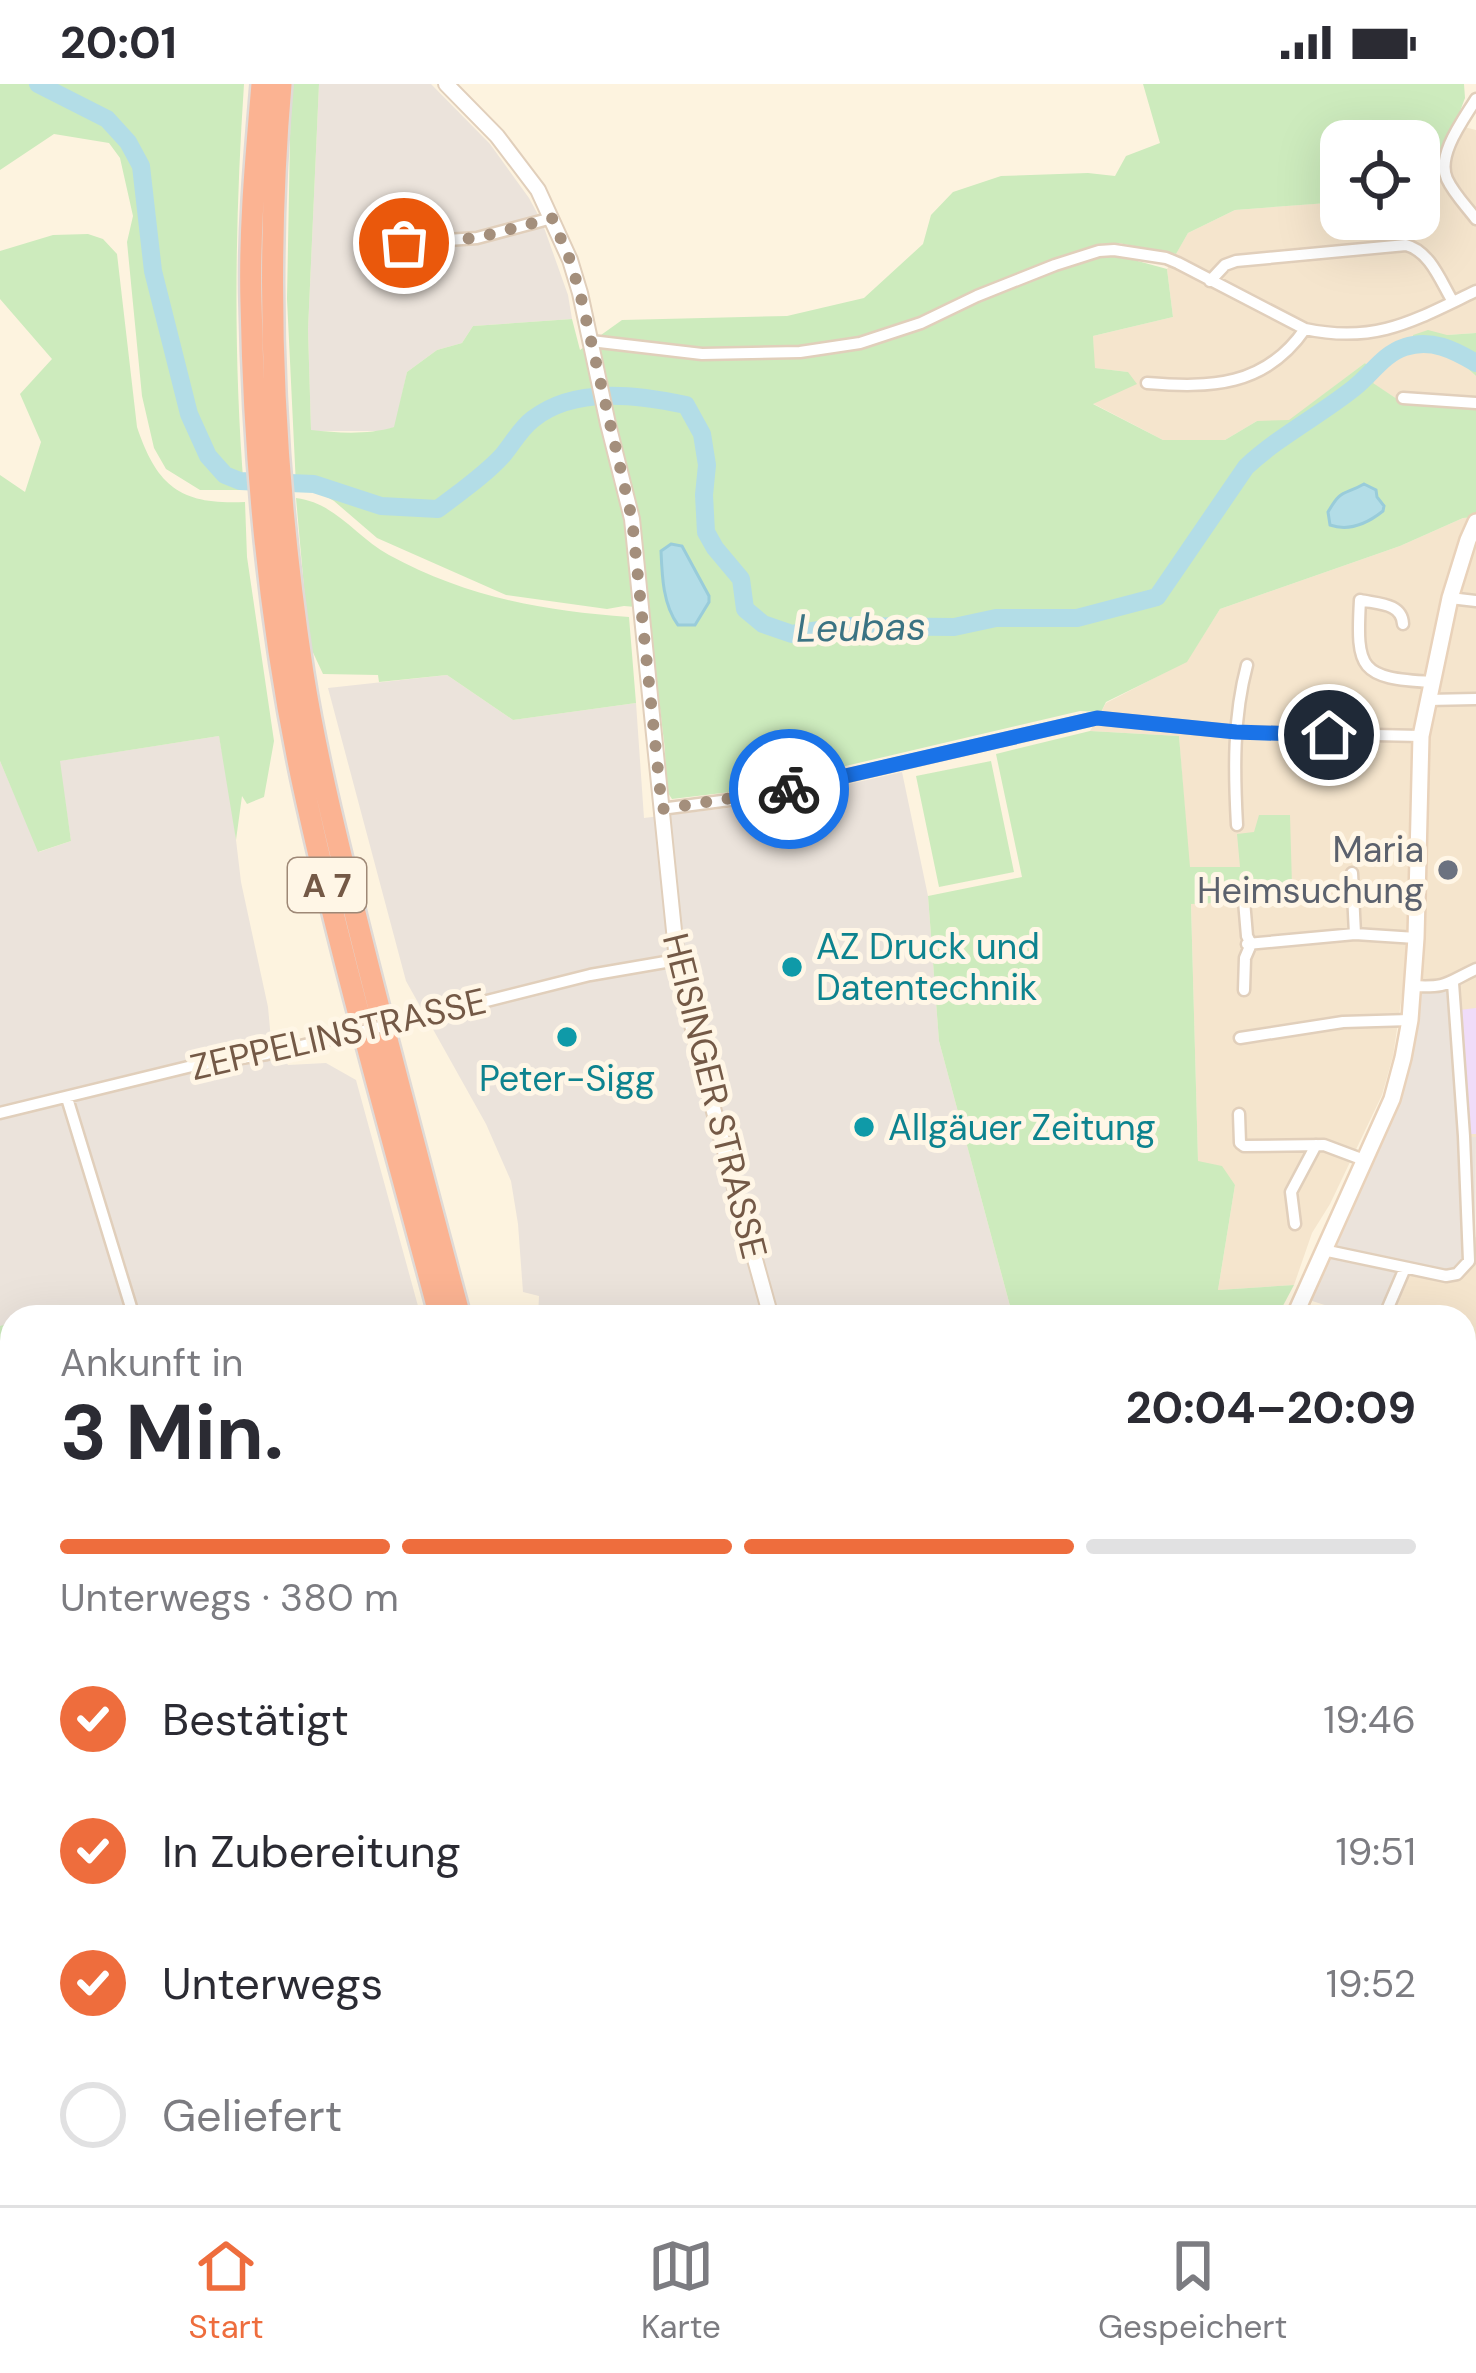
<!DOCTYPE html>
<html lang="de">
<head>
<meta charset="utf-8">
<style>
	:root { --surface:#fff; --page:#f2f2f3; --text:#2b2b33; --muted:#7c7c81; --line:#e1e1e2; --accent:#ee6d3d }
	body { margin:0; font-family:"DM Sans",sans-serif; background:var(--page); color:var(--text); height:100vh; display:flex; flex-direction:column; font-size:45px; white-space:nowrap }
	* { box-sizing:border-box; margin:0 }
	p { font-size:39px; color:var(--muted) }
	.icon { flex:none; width:66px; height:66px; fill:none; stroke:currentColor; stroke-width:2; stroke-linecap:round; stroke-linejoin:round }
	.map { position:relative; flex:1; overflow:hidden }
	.panel { position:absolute; left:0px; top:1221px; width:1476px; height:900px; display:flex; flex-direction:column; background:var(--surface); border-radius:36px 36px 0 0; box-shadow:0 12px 48px #0002 }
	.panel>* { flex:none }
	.tools { position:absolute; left:1320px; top:36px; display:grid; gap:24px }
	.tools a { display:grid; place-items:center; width:120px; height:120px; border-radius:24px; background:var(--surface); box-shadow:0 12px 48px #0002; font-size:60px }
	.pin { position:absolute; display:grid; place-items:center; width:102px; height:102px; color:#fff; margin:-51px; border:6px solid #fff; border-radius:50%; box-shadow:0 3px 12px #0007 }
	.courier { position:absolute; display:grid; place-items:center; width:120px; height:120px; margin:-60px; border:9px solid #1a73e8; border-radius:50%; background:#fff; color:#222; box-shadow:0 3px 15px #0007 }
	.summary em { font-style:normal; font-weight:700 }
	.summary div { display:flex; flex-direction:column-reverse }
	.summary { display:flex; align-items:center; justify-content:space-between; height:204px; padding:0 60px }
	h1 { font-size:78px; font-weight:700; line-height:90px }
	.bar { display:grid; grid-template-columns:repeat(4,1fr); gap:18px 12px; align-content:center; height:144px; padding:0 60px }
	.bar i { height:15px; border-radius:9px; background:var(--line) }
	.bar .active { background:var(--accent) }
	.bar p { grid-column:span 4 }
	ol { padding:0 60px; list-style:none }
	li { display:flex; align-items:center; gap:36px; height:132px }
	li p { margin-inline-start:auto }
	li .icon { padding:12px; border-radius:50%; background:var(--accent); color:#fff; stroke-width:4 }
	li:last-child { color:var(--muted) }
	li i { width:66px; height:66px; border:6px solid var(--line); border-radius:50% }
	.status { display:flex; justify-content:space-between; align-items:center; height:84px; padding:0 60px; background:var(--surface); direction:ltr }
	.status svg { height:33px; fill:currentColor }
	.tab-bar { display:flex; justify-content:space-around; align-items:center; height:168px; border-top:3px solid var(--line); background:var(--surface); font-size:33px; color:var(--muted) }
	.tab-bar a { display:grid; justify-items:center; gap:6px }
	.tab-bar .active { color:var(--accent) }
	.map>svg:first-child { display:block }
	.residential { fill:#f5e5cd }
	.industrial { fill:#ebe3db }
	.education { fill:#f0dcf9 }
	.green { fill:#cdebbd }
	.water { fill:#b3dde7; stroke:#99ccda; stroke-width:3 }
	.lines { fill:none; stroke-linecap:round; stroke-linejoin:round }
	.river { stroke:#b3dde7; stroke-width:18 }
	.minor-casing { stroke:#e1cfbb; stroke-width:15 }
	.tertiary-casing { stroke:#e1cfbb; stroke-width:18 }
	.secondary-casing { stroke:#e9d2ba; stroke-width:20 }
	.motorway-casing { stroke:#e0dad6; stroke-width:26 }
	.minor { stroke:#fff; stroke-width:10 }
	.tertiary { stroke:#fff; stroke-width:14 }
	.secondary { stroke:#fff; stroke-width:15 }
	.motorway { stroke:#fbb392; stroke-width:21 }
	.minor-bridge-casing { stroke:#e1cfbb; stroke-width:15; stroke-linecap:butt }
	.minor-bridge { stroke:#fff; stroke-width:10 }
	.done { stroke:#a48f7c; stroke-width:12; stroke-dasharray:0 21.6 }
	.route { stroke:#1a73e8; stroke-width:15 }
	.worship-dot { fill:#6b7280; stroke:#fff6e6; stroke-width:4.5 }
	.culture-dot { fill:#0f9aa8; stroke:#fff6e6; stroke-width:4.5 }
	.labels { text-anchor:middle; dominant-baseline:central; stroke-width:10; stroke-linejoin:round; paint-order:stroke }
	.shield { fill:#fff6e6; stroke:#9e8876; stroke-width:3 }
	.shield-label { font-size:33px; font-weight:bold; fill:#745946 }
	.worship-label { font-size:36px; fill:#5b616d; stroke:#fff6e6; text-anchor:end }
	.culture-label { font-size:36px; fill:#0d838f; stroke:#fff6e6; text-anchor:start }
	.street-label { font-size:36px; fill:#745946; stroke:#fff6e6 }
	.water-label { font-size:39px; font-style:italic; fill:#3b7383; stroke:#fff6e6 }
</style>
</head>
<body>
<div class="status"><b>20:01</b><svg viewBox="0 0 49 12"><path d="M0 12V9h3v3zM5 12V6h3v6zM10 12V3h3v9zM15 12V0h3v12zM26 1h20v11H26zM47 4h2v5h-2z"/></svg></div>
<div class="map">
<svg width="1476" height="2121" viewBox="0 0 1476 2121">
	<rect width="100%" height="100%" fill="#fdf3df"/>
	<!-- residential -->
	<path class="residential" d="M 1464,43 L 1476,46 L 1476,249 L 1447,251 L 1426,263 L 1452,270 L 1476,292 L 1476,323 L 1400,317 L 1372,299 L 1365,279 L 1289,337 L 1257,337 L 1225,356 L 1163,356 L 1092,319 L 1128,288 L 1094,284 L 1093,252 L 1173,233 L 1167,185 L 1188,149 L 1235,126 L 1338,118 L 1341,118 L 1341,135 L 1419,135 L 1419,115 L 1429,115 L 1450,48 Z
		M 1476,433 L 1476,1053 L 1469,1054 L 1417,905 L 1403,905 L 1393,972 L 1382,1011 L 1330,1120 L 1312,1149 L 1294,1201 L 1218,1206 L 1235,1101 L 1198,1078 L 1191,819 L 1240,818 L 1254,748 L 1240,783 L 1189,783 L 1179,652 L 1090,647 L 1106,619 L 1187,577 L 1220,525 L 1400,462 L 1463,434 Z
		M 1476,1153 L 1476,1360 L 1464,1364 L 1464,1233 L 1381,1233 L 1399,1189 Z"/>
	<!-- industrial -->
	<path class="industrial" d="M 319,0 L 431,0 L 490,60 L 529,114 L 542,138 L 568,211 L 572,235 L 473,242 L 462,259 L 437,266 L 407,288 L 395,343 L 382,347 L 311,347 L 308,246 Z
		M 447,591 L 513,636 L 636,619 L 644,734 L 761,720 L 902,688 L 928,812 L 939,957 L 1013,1233 L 538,1233 L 539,1212 L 523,1208 L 518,1140 L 511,1097 L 486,1040 L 406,897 L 328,604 Z
		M 219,652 L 231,714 L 241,798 L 268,923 L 271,956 L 288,981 L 326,979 L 356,996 L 421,1233 L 12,1233 L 12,2109 L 231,2109 L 231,2121 L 0,2121 L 0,677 L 39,768 L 71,757 L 59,677 Z
		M 1456,902 L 1469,1053 L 1476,1053 L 1475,1171 L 1459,1197 L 1399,1189 L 1381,1233 L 1362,1233 L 1309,1216 L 1397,1018 L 1417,905 Z
		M 1464,1659 L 1476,1662 L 1474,1976 L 1464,1974 Z"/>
	<!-- education -->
	<path class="education" d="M 1476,924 L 1476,1050 L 1468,1050 L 1459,926 Z"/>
	<!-- green -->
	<path class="green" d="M 0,0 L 244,0 C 235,135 233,270 244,406 L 200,406 L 166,385 L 154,364 L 142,312 L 127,158 L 133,132 L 120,74 L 109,59 L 54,50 L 0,86 Z
		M 291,0 L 319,0 L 308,246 L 311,346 C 338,349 368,351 394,343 L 407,288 L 437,266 L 462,259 L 473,242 L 572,235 L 580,266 L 622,236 L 787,232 L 864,214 L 923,160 L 931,131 L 953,108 L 1001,92 L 1088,89 L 1115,92 L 1126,72 L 1160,59 L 1143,0 L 1464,0 L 1465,14 L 1438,86 L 1419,87 L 1419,57 L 1341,57 L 1341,118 L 1235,126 L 1188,149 L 1176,170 L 1118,159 L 1100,160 L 1098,172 L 1123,173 L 1167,185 L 1173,233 L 1093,252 L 1095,284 L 1128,288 L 1137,300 L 1093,320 L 1163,356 L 1225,356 L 1257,337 L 1289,336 L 1365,279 L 1377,293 L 1373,299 L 1400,317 L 1476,323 L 1476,433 L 1463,434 L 1400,462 L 1220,525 L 1187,578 L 1106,618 L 1101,628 L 1080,627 L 739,707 L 672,715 L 666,706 L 665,666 L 648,524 L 624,522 L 607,525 L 506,511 L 377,454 L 334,417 L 310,403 L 296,402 L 287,215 Z
		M 88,150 L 103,155 L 117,170 L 137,343 C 157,403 181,421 245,418 L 247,473 L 274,657 L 264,713 L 247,720 L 242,712 L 236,756 L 219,652 L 60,677 L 71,757 L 38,768 L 0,677 L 0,391 L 25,408 L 41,358 L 20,310 L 52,275 L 0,215 L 0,167 L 53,151 Z
		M 1428,246 L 1447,251 L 1476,249 L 1476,292 C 1457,274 1441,260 1414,264 L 1413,251 Z
		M 296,414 C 336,419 356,453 389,471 C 466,513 543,527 629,533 L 636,619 L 513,636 L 447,591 L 379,598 L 378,591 L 323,590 L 309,560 Z
		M 1090,647 L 1179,652 L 1190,783 L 1240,783 L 1237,750 L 1254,748 L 1259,731 L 1290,731 L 1292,802 L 1241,803 L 1240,818 L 1191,820 L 1198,1077 L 1222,1082 L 1235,1101 L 1218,1206 L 1294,1201 L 1277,1233 L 1013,1233 L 939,957 L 928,812 L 1022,793 L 996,670 Z
		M 991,677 L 1014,788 L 939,803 L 916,692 Z
		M 8,1240 L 12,1242 L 12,1451 L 0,1447 L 0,1242 Z
		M 1476,1360 L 1476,1662 L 1464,1659 L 1464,1364 Z
		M 1476,1969 L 1476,2121 L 991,2121 L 995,2109 L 1464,2109 L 1464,1974 L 1474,1975 Z
		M 12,2093 L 12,2109 L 153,2109 L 126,2121 L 60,2121 L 47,2115 L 36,2117 L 34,2121 L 3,2121 L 0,2097 Z
		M 231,2109 L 633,2109 L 637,2121 L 231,2121 Z
		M 709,2109 L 969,2109 L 965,2121 L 713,2121 Z"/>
	<!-- water -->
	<path class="water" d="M 1364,400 L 1376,406 L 1377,413 L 1384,422 L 1383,427 C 1368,439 1350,448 1330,441 L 1328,428 C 1342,404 1343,412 1364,400 Z
		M 671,460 L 682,462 L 709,512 L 709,518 L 695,541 L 678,541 C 663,521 662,492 661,467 Z"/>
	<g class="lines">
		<!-- river -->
		<path class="river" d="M 38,0 L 107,35 L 128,58 L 141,82 L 153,187 L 189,330 L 208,372 L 225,391 L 240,397 L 314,400 L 381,422 L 438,425 C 460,408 485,391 503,371 C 513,359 520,345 533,335 C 575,302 638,311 686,321 L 702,350 L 707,381 L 704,411 L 706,448 L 715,464 L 741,495 L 745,525 L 763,540 L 792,550 L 847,542 L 954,543 L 996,534 L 1077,534 L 1157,513 L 1246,383 C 1279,352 1319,332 1354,304 C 1371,291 1383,270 1405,263 C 1431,254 1454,266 1476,279"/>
		<!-- minor casing -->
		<g class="minor-casing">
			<path id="minor" d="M 1476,15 C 1464,35 1436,71 1447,95 C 1454,110 1467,123 1476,135
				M 404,159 L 477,154 L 552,134
				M 1210,197 L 1225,181 L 1236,177 L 1406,161 C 1430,167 1441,198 1453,218
				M 591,257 L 702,270 L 800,268 L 860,259 L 921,239 L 977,212 L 1055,181 L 1099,167 L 1114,166 L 1166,174 L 1178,179 L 1305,245 C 1376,260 1413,237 1476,207
				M 1147,299 C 1210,304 1265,303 1305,245
				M 1403,314 L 1476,319
				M 1450,514 L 1476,517
				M 1403,540 C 1402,519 1378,520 1360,516 C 1356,586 1360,594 1431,598
				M 1427,616 L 1476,615
				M 661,725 L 760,712 L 1097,634 L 1236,648 L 1421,652
				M 1237,741 C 1234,687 1233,633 1247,581
				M 1352,789 L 1355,850
				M 1243,805 L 1247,852 L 1251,860 L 1245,874 L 1244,906
				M 1247,860 L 1355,850 L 1416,854
				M 1413,902 C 1448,904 1446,899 1476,885
				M 431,931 L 590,891 L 677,876
				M 1240,954 L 1343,938 L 1410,936
				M 67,1014 L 134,1233
				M 0,1029 L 192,982 L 267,970 L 321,957
				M 1239,1030 L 1240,1059 L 1244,1062 L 1324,1061 L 1364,1076
				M 1295,1140 L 1291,1108 L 1316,1061
				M 1323,1166 L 1446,1192 L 1457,1190 L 1469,1177 L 1464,1052 L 1453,899
				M 1384,1233 L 1405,1184
				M 0,1608 L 12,1606
				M 213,2109 L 214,2121"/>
		</g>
		<!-- tertiary casing -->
		<g class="tertiary-casing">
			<path id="tertiary" d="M 446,0 L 497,52 L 538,106 L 570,176 L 580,209 L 608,340 L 632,435 L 677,876 L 703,988 L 771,1233"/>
		</g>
		<!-- secondary casing -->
		<g class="secondary-casing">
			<path id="secondary" d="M 1294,1233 L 1392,1015 L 1403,974 L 1410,936 L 1416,854 L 1421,652 L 1450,514 L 1468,456 L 1476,438
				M 984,2121 L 988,2109"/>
		</g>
		<!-- motorway casing -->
		<g class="motorway-casing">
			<path id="motorway" d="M 262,0 C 256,72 249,145 251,218 C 254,377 269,540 302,696 C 341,876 393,1055 440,1233
				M 281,0 C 264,197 273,393 303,589 C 316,672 337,755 357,837 C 390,970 425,1101 460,1233
				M 673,2109 L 676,2121
				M 693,2109 L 697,2121"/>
		</g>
		<!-- minor -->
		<use href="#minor" class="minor"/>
		<!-- tertiary -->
		<use href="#tertiary" class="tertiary"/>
		<!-- secondary -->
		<use href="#secondary" class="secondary"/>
		<!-- motorway -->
		<use href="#motorway" class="motorway"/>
		<!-- minor-bridge casing -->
		<g class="minor-bridge-casing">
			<path id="minor-bridge" d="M 321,957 L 431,931"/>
		</g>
		<!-- minor-bridge -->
		<use href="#minor-bridge" class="minor-bridge"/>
	</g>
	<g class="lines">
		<!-- done -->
		<path class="done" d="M 404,159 L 477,154 L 552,134 L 570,176 L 580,209 L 632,435 L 662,725 L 789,705"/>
		<!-- route -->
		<path class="route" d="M 789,705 L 1097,634 L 1236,648 L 1329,651"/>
	</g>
	<!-- markers -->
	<circle class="worship-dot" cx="1448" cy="786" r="12"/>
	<g class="culture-dot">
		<circle cx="792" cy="883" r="12"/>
		<circle cx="567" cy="953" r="12"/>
		<circle cx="864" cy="1043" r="12"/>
	</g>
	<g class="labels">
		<!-- shield labels -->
		<rect class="shield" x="288" y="774" width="78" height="54" rx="9"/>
		<g class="shield-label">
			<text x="327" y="801">A 7</text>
		</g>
		<!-- worship labels -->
		<g class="worship-label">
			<text x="1424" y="765">Maria<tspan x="1424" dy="41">Heimsuchung</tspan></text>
		</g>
		<!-- culture labels -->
		<g class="culture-label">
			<text x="816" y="862">AZ Druck und<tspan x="816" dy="41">Datentechnik</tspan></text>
			<text x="567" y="994" text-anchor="middle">Peter-Sigg</text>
			<text x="888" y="1043">Allgäuer Zeitung</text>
		</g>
		<!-- street labels -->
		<g class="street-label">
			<text transform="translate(338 950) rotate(-13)">ZEPPELINSTRASSE</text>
			<text transform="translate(715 1012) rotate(76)">HEISINGER STRASSE</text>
		</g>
		<!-- water labels -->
		<g class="water-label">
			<text transform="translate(861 543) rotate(-1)">Leubas</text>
		</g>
	</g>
</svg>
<div class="tools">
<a><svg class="icon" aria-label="locate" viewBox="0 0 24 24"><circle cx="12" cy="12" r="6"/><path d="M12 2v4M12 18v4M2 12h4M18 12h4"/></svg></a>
</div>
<div class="pin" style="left:404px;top:159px;background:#ea580c"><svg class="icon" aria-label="bag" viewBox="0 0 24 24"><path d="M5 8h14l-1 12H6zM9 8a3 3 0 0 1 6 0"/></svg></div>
<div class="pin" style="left:1329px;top:651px;background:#1f2937"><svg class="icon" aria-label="home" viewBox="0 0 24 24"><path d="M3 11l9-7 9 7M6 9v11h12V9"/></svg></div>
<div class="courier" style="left:789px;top:705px"><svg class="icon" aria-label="bike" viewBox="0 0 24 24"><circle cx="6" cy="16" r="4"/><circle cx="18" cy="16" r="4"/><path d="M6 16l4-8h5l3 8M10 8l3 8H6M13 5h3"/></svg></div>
<section class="panel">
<div class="summary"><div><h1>3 Min.</h1><p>Ankunft in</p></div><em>20:04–20:09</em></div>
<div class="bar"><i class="active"></i><i class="active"></i><i class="active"></i><i></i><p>Unterwegs · 380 m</p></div>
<ol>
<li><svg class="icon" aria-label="check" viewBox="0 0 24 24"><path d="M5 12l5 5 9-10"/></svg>Bestätigt<p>19:46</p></li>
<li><svg class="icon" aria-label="check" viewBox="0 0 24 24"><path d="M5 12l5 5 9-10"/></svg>In Zubereitung<p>19:51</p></li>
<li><svg class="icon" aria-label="check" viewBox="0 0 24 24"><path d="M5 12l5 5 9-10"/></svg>Unterwegs<p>19:52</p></li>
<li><i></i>Geliefert</li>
</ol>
</section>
</div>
<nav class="tab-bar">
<a class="active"><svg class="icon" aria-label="home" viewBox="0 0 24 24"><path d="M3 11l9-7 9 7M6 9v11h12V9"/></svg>Start</a>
<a><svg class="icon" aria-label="map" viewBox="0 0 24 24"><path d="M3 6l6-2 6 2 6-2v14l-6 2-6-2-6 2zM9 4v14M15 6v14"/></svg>Karte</a>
<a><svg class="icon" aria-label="saved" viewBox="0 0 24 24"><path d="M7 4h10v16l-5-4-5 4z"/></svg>Gespeichert</a>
</nav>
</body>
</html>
